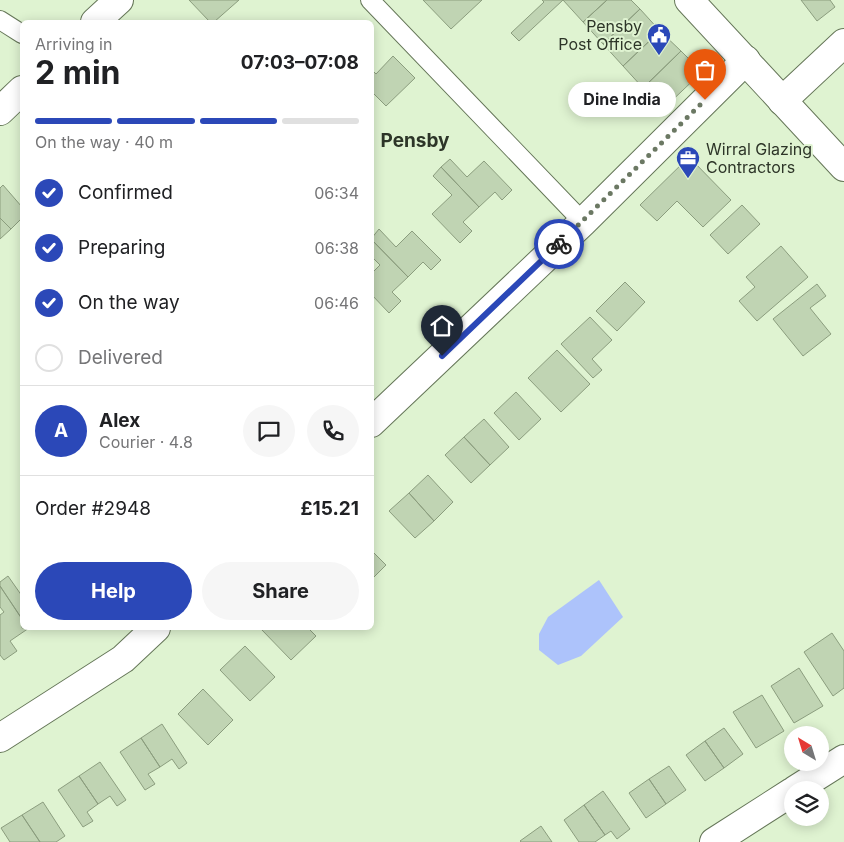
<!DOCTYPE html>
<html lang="en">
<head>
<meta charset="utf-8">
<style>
	:root { --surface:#fff; --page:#f6f6f6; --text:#202124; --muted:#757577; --line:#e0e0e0; --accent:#2b48b8 }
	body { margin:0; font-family:Inter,sans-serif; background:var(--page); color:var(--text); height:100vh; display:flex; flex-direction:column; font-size:19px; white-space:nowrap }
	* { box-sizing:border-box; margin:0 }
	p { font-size:16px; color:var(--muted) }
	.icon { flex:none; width:28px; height:28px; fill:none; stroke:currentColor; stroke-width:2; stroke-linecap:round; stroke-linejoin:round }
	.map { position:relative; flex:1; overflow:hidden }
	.sheet { position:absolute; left:20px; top:20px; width:354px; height:610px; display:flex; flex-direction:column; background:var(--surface); border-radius:8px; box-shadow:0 2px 12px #0003 }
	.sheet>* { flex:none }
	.needle { width:32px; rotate:322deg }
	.tools { position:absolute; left:784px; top:726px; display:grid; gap:10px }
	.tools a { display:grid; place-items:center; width:45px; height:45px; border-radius:50%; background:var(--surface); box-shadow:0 2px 12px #0003; font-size:25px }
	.pin { position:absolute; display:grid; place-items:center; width:42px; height:42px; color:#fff; margin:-51px -21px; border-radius:50% 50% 50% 0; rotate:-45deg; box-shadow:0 0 5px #0007 }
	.pin .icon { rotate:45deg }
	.courier { position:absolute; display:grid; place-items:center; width:50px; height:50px; margin:-25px; border:4px solid #2b48b8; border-radius:50%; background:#fff; color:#222; box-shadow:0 1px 6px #0007 }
	.bubble { position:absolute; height:35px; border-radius:18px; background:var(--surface); box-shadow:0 2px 12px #0003; font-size:16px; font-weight:700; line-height:35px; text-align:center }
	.overview em { font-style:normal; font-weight:700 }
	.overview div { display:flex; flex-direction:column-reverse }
	.overview { display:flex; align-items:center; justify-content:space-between; height:85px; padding:0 15px }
	h1 { font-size:32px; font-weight:700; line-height:38px }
	.bar { display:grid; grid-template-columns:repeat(4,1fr); gap:8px 5px; align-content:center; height:60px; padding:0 15px }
	.bar i { height:6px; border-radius:4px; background:var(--line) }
	.bar .current { background:var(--accent) }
	.bar p { grid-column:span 4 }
	.line { display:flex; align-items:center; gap:12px; padding:0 15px; border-top:1px solid var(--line) }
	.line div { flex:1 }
	.round { display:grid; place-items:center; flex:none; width:52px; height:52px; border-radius:26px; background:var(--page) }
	ol { padding:0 15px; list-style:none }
	li { display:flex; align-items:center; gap:15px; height:55px }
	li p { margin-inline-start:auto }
	li .icon { padding:5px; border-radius:50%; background:var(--accent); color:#fff; stroke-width:4 }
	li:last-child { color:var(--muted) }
	li i { width:28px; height:28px; border:2px solid var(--line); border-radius:50% }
	.action { display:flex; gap:10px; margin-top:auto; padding:10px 15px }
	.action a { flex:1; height:58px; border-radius:30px; background:var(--accent); color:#fff; font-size:20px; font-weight:700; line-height:58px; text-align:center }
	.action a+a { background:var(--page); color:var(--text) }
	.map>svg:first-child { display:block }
	.water { fill:#adc3fb }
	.building { fill:#c0d4b3; stroke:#8b9d7e }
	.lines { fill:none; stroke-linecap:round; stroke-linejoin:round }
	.lane-casing { stroke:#657658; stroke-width:20 }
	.street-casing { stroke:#657658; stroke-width:30 }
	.secondary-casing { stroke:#657658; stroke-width:30 }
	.lane { stroke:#fff; stroke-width:18 }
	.street { stroke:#fff; stroke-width:28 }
	.secondary { stroke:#fff; stroke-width:28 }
	.done { stroke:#6b7863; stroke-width:5; stroke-dasharray:0 9 }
	.route { stroke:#2b48b8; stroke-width:6 }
	.labels { text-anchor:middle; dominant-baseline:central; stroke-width:4; stroke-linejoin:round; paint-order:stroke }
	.poi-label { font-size:16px; fill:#2d3528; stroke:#dff3d1; text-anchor:end }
	.quarter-label { font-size:19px; font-weight:bold; fill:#2d3528; stroke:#dff3d1 }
</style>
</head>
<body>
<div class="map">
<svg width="844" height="842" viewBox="0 0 844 842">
	<rect width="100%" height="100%" fill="#dff3d1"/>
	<!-- water -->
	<path class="water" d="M 599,580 L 623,617 L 581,656 L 558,665 L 539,650 L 539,634 L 548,617 Z"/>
	<!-- building -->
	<path class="building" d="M 189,0 L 239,0 L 214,22 L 210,22 Z
		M 423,0 L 482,0 L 451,29 Z
		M 542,0 L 563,0 L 519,41 L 511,33 L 544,2 Z
		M 563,0 L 607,0 L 583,22 Z
		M 607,0 L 631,0 L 640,9 L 603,44 L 583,22 Z
		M 801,0 L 830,0 L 835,7 L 817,21 Z
		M 640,9 L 660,31 L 623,66 L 603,44 Z
		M 660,31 L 681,51 L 643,88 L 623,66 Z
		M 681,51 L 702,72 L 663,109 L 643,88 Z
		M 393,56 L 415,78 L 386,106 L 371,91 L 371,69 L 376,74 Z
		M 689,157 L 731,200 L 703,227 L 677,201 L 657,221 L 640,205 Z
		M 450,159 L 467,177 L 484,161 L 512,190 L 502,200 L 495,192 L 479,207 L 441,167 Z
		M 441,167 L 479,207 L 463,222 L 472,231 L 460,243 L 432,214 L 452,195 L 433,176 Z
		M 3,185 L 22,207 L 22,218 L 11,229 L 0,218 L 0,188 Z
		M 742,205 L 760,224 L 728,254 L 710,235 Z
		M 0,218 L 11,229 L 0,239 Z
		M 379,229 L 396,247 L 412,231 L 441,260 L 431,270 L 423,262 L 408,277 L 371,239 Z
		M 371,239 L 408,277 L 392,292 L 401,301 L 389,313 L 371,294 L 371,274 L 380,265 L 371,256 Z
		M 781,246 L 808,277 L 757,321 L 739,301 L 755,287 L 746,277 Z
		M 625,282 L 645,302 L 617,331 L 596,311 Z
		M 817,284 L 826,296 L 810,308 L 831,334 L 803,356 L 773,319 Z
		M 590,317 L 612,340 L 592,359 L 602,370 L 593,378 L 561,344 Z
		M 557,350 L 590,384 L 561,412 L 528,378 Z
		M 516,392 L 541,419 L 519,440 L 494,413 Z
		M 484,419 L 509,447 L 490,465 L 464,437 Z
		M 464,437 L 490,465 L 471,483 L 445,455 Z
		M 428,475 L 453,502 L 434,521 L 409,493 Z
		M 409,493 L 434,521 L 415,538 L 389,511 Z
		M 371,550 L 386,565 L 371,580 Z
		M 8,576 L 22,596 L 22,619 L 0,586 L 0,582 Z
		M 0,586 L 22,619 L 22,628 L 29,628 L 10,641 L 17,651 L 4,660 L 0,655 L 0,615 L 4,612 L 0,607 Z
		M 263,628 L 308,628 L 316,636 L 291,660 L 261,629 Z
		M 832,633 L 844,651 L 844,688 L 833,696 L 804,652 Z
		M 245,646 L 275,677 L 250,701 L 220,670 Z
		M 799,668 L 823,706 L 794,723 L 771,686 Z
		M 203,689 L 233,720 L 208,745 L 178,714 Z
		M 762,695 L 784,731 L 756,748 L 733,712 Z
		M 162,724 L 187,763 L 179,769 L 172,759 L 160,767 L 141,738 Z
		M 724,728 L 743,754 L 724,768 L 705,741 Z
		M 141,738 L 160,767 L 148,774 L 155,784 L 145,790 L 120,752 Z
		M 705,741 L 724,768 L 705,781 L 686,755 Z
		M 100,762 L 126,800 L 117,806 L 110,796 L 98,804 L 79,776 Z
		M 669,766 L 686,790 L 666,804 L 649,779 Z
		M 79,776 L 98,804 L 87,812 L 93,821 L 83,827 L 58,790 Z
		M 649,779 L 666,804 L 646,818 L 629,793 Z
		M 603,791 L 630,829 L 617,839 L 611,831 L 605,835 L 584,805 Z
		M 43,802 L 65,836 L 56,842 L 40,842 L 22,815 Z
		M 584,805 L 605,835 L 595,842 L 579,842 L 564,820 Z
		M 22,815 L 40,842 L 10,842 L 1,828 Z
		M 541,826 L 552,842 L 521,842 L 520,841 Z"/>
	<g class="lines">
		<!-- lane casing -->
		<g class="lane-casing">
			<path id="lane" d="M 370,0 L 583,222
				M 0,20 L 22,34"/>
		</g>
		<!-- street casing -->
		<g class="street-casing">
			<path id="street" d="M 95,22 L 119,0
				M 782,101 L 844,43
				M 0,111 L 22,90
				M 371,423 L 583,222 L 746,60
				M 0,738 L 123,659 L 156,628
				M 795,790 L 844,759
				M 714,842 L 792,792"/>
		</g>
		<!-- secondary casing -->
		<g class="secondary-casing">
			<path id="secondary" d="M 689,0 L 844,167"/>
		</g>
		<!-- lane -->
		<use href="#lane" class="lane"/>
		<!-- street -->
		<use href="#street" class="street"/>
		<!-- secondary -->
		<use href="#secondary" class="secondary"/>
	</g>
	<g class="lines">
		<!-- done -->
		<path class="done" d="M 559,244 L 705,100"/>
		<!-- route -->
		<path class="route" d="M 442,356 L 559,244"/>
	</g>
	<!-- icons -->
	<defs>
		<g id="civic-pin" transform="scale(1.25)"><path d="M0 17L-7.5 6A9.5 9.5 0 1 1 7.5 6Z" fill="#2b48b8" stroke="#dff3d1"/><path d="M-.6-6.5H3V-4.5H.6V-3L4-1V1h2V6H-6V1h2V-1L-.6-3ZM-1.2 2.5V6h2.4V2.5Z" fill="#fff"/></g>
		<g id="office-pin" transform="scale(1.25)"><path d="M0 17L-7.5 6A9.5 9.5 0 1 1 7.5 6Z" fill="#2b48b8" stroke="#dff3d1"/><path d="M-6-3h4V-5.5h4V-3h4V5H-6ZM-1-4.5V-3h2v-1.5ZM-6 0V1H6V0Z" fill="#fff"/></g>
	</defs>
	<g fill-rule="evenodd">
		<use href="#civic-pin" x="659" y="35"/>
		<use href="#office-pin" x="688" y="158"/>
	</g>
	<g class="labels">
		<!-- poi labels -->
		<g class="poi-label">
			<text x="642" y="26">Pensby<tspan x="642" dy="18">Post Office</tspan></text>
			<text x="706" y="149" text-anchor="start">Wirral Glazing<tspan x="706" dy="18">Contractors</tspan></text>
		</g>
		<!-- quarter labels -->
		<g class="quarter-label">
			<text x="415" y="140">Pensby</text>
		</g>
	</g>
</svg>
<div class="tools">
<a><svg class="needle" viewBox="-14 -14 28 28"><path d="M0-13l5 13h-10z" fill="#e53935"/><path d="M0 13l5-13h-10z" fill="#757577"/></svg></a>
<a><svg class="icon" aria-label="layers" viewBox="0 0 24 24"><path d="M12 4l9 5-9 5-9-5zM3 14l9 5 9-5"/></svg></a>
</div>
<div class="pin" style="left:705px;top:100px;background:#ea580c"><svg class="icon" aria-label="bag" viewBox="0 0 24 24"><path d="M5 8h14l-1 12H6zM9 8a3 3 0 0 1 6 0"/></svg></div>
<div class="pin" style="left:442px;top:356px;background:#1f2937"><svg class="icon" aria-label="home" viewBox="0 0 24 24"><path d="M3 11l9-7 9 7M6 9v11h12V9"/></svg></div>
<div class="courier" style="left:559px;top:244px"><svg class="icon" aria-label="bike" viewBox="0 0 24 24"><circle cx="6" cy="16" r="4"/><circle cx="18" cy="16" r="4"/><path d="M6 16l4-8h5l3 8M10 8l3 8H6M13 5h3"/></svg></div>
<div class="bubble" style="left:568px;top:82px;width:108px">Dine India</div>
<section class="sheet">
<div class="overview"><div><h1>2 min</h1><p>Arriving in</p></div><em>07:03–07:08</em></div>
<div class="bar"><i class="current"></i><i class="current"></i><i class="current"></i><i></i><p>On the way · 40 m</p></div>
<ol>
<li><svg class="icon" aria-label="check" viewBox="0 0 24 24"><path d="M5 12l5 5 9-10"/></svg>Confirmed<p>06:34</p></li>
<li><svg class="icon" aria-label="check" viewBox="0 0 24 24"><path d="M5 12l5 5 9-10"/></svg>Preparing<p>06:38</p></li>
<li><svg class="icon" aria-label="check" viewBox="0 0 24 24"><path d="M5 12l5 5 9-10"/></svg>On the way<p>06:46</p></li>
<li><i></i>Delivered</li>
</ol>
<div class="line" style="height:90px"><b class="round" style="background:var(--accent);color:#fff">A</b><div><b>Alex</b><p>Courier · 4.8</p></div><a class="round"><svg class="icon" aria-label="chat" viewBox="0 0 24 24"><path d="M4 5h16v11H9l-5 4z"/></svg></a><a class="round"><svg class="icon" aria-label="phone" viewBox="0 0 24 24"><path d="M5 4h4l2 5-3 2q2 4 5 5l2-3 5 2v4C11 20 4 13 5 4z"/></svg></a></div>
<div class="line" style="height:65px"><div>Order #2948</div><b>£15.21</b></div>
<div class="action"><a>Help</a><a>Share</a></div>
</section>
</div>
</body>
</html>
